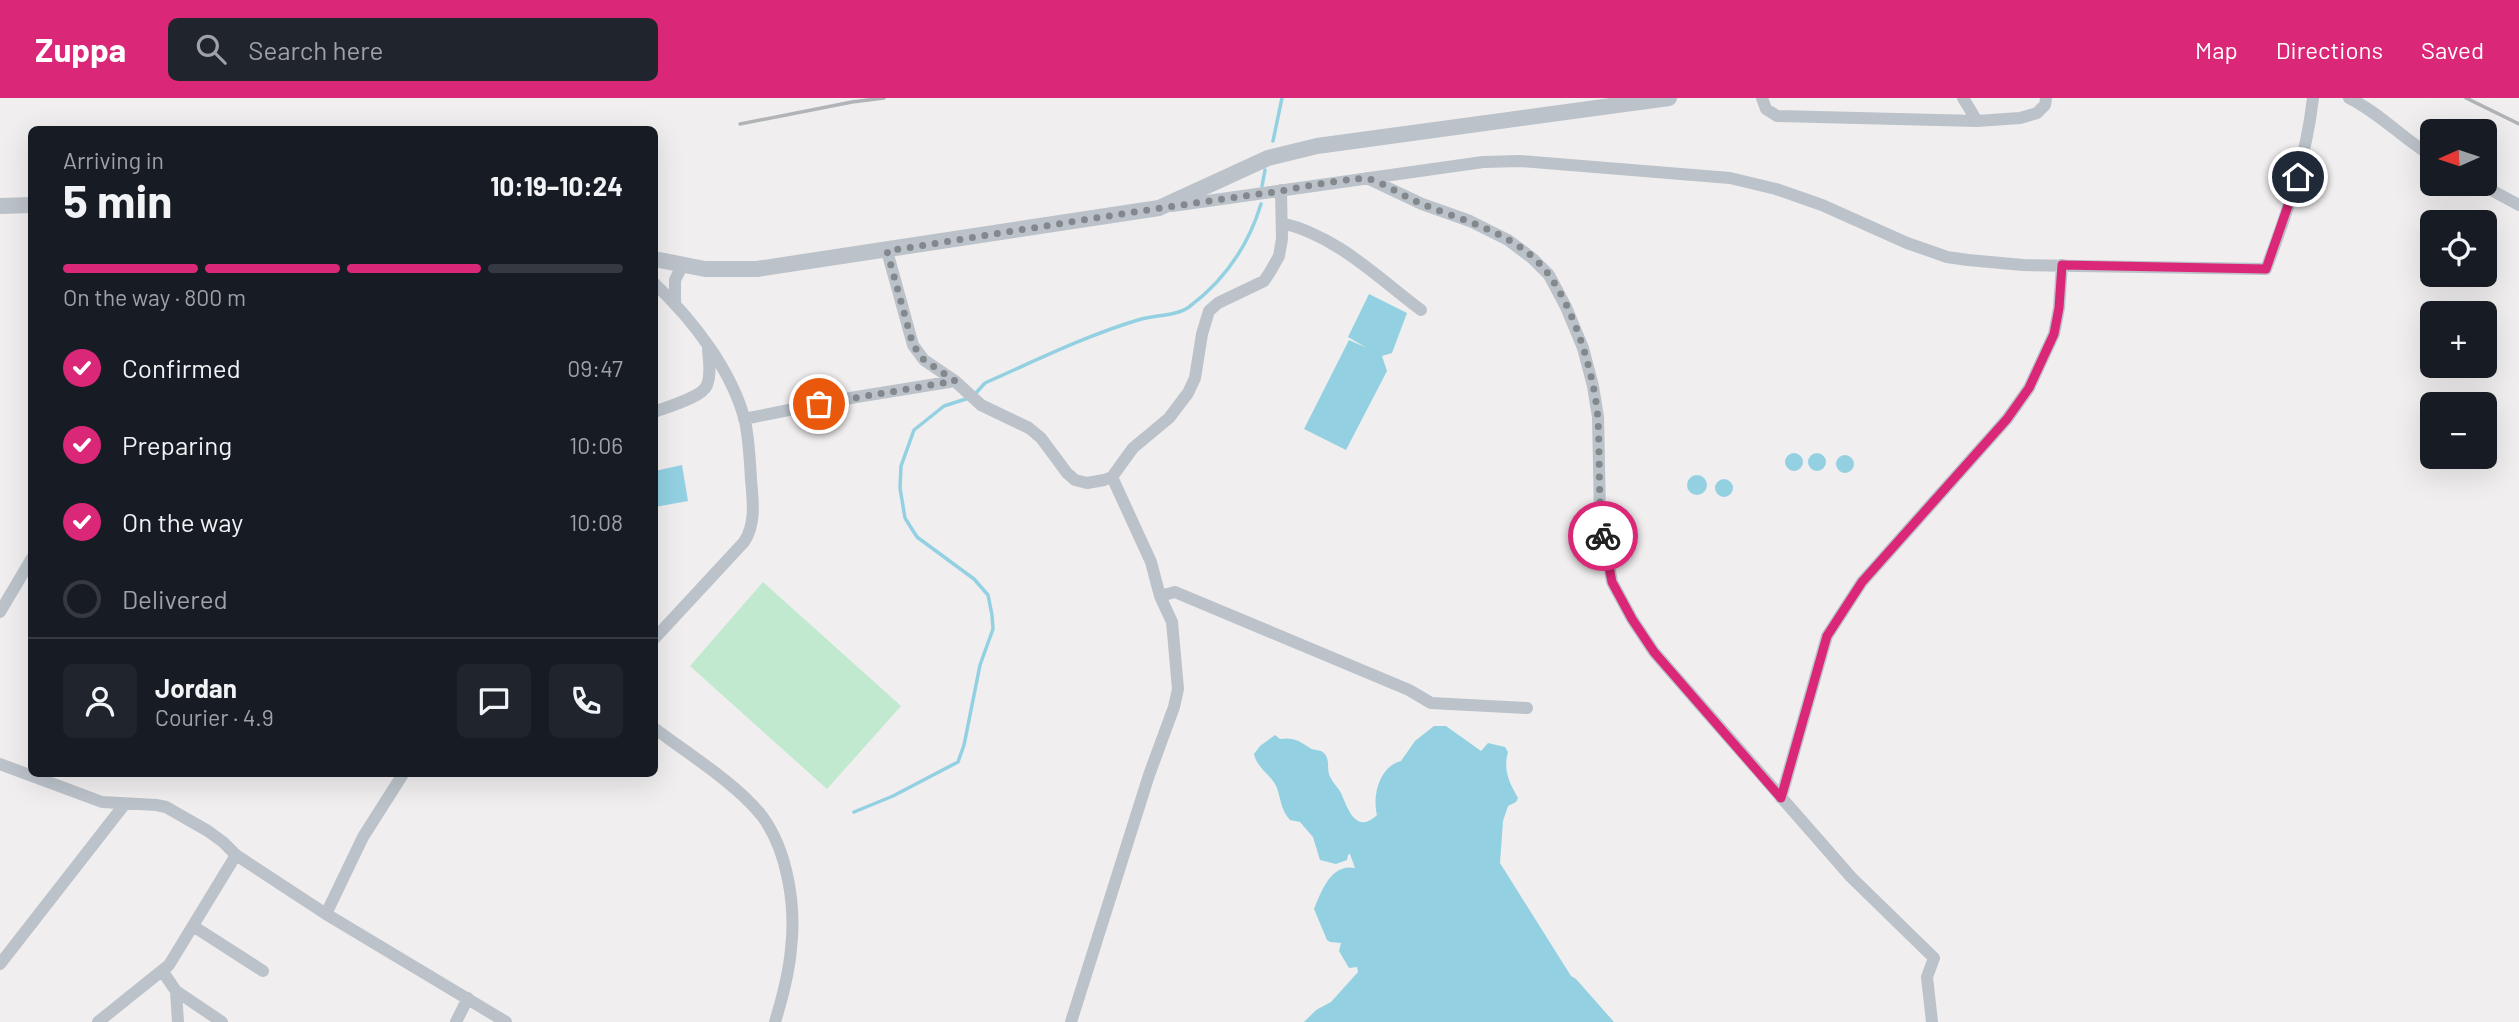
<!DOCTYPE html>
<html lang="en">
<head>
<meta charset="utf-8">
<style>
	:root { --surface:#171b24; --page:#20242c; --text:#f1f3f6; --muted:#9ea1a6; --line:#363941; --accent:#db2777 }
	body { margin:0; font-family:Barlow,sans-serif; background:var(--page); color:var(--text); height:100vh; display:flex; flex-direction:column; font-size:26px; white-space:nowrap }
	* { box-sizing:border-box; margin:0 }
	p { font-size:23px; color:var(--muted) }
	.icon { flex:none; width:38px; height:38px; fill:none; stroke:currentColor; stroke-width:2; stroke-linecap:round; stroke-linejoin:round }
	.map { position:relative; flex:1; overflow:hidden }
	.details { position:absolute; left:28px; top:28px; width:630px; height:651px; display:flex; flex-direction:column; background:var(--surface); border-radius:10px; box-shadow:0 7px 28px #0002 }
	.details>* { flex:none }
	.needle { width:46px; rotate:267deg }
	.controls { position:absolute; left:2420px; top:21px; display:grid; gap:14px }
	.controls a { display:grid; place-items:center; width:77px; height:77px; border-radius:10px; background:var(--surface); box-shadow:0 7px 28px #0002; font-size:35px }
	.pin { position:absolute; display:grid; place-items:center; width:60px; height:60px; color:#fff; margin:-30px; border:4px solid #fff; border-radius:50%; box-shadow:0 2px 7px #0007 }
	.courier { position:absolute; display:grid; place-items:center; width:70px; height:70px; margin:-35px; border:5px solid #db2777; border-radius:50%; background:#fff; color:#222; box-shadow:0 2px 9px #0007 }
	.headline em { font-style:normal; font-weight:700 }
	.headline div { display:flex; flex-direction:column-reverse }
	.headline { display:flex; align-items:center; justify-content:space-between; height:119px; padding:0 35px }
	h1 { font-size:46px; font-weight:700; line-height:52px }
	.bar { display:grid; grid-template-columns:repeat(4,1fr); gap:10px 7px; align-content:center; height:84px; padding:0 35px }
	.bar i { height:9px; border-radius:5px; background:var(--line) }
	.bar .current { background:var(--accent) }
	.bar p { grid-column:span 4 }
	.line { display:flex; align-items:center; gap:18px; padding:0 35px; border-top:2px solid var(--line) }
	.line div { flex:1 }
	.round { display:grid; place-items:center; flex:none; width:74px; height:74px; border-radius:10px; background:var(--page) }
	ol { padding:0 35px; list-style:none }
	li { display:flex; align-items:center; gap:21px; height:77px }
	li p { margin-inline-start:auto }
	li .icon { padding:7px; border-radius:50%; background:var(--accent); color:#fff; stroke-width:4 }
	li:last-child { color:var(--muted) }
	li i { width:38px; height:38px; border:4px solid var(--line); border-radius:50% }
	header { display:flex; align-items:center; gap:42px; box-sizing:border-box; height:98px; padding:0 35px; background:var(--accent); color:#fff }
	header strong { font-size:33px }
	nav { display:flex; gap:38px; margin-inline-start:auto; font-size:24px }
	.search { width:490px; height:63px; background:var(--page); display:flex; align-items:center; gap:18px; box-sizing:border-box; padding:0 24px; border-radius:10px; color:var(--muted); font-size:26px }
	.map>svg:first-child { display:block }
	.green { fill:#c1e9d0 }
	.water { fill:#93d1e2 }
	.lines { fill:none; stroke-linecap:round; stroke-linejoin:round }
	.stream { stroke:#93d1e2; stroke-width:3.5 }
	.minor { stroke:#bbc2c9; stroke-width:12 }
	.tertiary { stroke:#bbc2c9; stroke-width:16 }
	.rail { stroke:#b1b3b7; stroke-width:3.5 }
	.done { stroke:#83888d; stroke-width:7; stroke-dasharray:0 12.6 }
	.route { stroke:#db2777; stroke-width:9 }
</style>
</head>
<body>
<header>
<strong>Zuppa</strong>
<div class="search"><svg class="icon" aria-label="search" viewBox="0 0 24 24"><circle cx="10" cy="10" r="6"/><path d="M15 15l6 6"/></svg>Search here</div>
<nav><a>Map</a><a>Directions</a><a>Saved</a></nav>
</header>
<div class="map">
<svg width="2519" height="924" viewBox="0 0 2519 924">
	<rect width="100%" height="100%" fill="#f0eeee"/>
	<!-- green -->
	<path class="green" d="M 763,484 L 901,608 L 827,691 L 690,568 Z"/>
	<!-- water -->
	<path class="water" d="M 1369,196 L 1407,215 L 1392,255 L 1382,258 L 1387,273 L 1346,352 L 1304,331 L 1349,242 L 1367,250 L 1348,239 Z
		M1808 364a9 9 0 1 1 18 0a9 9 0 1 1-18 0Z
		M1785 364a9 9 0 1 1 18 0a9 9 0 1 1-18 0Z
		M1836 366a9 9 0 1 1 18 0a9 9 0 1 1-18 0Z
		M 682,367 L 688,403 L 655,409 L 655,373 Z
		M1687 387a10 10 0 1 1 20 0a10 10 0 1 1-20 0Z
		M1715 390a9 9 0 1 1 18 0a9 9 0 1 1-18 0Z
		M 1434,628 L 1446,628 L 1481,653 L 1488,645 L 1505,649 L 1508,654 C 1503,672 1509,684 1518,700 L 1516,704 L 1508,708 L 1503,723 L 1500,765 L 1571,878 L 1576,881 L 1614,924 L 1304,924 L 1316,912 L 1331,904 L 1358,874 L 1357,869 L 1349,870 L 1339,853 L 1341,845 L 1330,844 L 1327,842 L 1314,811 C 1321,794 1331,765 1355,770 L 1350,756 L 1348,757 L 1347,762 L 1336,766 L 1320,762 L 1313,739 L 1300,724 L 1290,722 C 1281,712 1281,702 1277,690 C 1272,677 1257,671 1254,656 L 1260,648 L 1275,637 L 1280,641 C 1294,639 1299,643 1310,650 C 1314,653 1320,651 1324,655 C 1330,661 1327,670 1329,676 C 1331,683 1338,689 1341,695 C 1348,711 1356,737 1377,717 C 1372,697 1380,668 1401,663 L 1415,643 Z"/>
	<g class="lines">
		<!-- stream -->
		<path class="stream" d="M 1273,43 L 1282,0
			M 1262,88 L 1265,72
			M 975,296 L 985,285 C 1035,263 1085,238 1138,222 C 1153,217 1177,218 1189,209 C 1225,182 1248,149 1261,106
			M 854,714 L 893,698 L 958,664 L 964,647 L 980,567 L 993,531 L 992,517 L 988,497 L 974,481 L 917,439 L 905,420 L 900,390 L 901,368 L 914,332 L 944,308 L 969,300"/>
		<!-- minor -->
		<path class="minor" d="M 1762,0 L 1766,11 L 1777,18 L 1977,23 L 2020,20 L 2037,15 L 2045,7 L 2046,0
			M 1963,0 L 1977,23
			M 2349,0 C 2380,15 2403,41 2432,58
			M 1367,80 L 1422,106 L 1470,123 L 1508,142 L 1532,160 L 1549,177 L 1566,209 L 1583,250 L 1593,288 L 1598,319 L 1600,416 L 1612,484 L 1632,521 L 1654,554 L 1851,779 L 1934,860 L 1927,879 L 1932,924
			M 2480,86 L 2519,107
			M 1172,108 L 1483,64 L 1520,63 L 1730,80 L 1776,91 L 1822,107 L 1907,145 L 1947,159 L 1968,162 L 2023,167 L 2266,171 C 2287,115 2306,61 2313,0
			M 1282,125 C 1337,138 1377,179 1421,212
			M 887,153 L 913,247 L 924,262 L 955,283 L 981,307 L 1029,330 L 1041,340 L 1067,375 L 1075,382 L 1087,385 L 1104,382 L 1112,379 L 1133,350 L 1169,320 L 1188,295 L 1195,280 L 1202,236 L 1209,213 L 1218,205 L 1264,183 L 1270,174 L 1279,158 L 1282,141 L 1281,92
			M 654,185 C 692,221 732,272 745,323 C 749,342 750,362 751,382 C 753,403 756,426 744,444 L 654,541
			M 675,204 L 675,182 L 683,166
			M 654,314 C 667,309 703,299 707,287 C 712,275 708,260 708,248
			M 744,321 L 844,301 L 955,283
			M 1160,498 L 1175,494 L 1409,592 L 1431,605 L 1527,610
			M 0,514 L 32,460
			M 654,630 C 687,655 737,686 762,718 C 788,753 796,809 791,851 C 789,875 782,901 775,924
			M 0,666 L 102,704 L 156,707 L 166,709 L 208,733 L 223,744 L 236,757 L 326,816 L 506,924
			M 1781,700 L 1827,538 L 1862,484 L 2007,321 L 2029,290 L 2054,236 L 2059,210 L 2062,167
			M 326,816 L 363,739 L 403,676
			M 193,828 L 263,873
			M 0,866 L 124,707
			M 163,874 L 176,893 L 178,924
			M 176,893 L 222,924
			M 98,924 L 169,867 L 236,757
			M 456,924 L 468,900
			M 1071,924 L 1149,677 L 1174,609 L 1178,591 L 1172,524 L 1160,498 L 1151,464 L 1112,379"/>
		<!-- tertiary -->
		<path class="tertiary" d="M 0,108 L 32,107
			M 654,161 L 705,171 L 757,171 L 1159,110 L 1268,60 L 1317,48 L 1669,0"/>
		<!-- rail -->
		<path class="rail" d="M 2466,0 L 2519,26
			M 740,26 L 852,4 L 884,0"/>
	</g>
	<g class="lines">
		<!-- done -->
		<path class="done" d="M 819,306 L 955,283 L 924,262 L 913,247 L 887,153 C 1016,133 1145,111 1275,94 C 1292,91 1357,78 1369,81 C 1387,86 1404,99 1422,106 C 1466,124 1520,136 1549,177 C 1575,213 1595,278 1598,322 C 1600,361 1598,400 1603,438"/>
		<!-- route -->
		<path class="route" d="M 1603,438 L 1612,484 L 1632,521 L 1654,554 L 1781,700 L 1827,538 L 1862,484 L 2007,321 L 2029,290 L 2054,236 L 2059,210 L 2062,167 L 2266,171 L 2298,79"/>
	</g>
</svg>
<div class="controls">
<a><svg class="needle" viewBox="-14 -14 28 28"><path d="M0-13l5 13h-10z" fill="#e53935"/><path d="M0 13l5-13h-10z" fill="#9ea1a6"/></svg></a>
<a><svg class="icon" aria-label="locate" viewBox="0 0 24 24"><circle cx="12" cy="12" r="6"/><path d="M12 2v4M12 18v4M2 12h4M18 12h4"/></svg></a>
<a>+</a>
<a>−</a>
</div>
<div class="pin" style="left:819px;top:306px;background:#ea580c"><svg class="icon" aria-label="bag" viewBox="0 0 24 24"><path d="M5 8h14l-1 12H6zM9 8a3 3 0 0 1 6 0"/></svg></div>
<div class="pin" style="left:2298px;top:79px;background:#1f2937"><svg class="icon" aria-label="home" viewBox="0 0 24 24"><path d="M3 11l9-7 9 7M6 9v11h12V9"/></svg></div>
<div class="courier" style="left:1603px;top:438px"><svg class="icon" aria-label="bike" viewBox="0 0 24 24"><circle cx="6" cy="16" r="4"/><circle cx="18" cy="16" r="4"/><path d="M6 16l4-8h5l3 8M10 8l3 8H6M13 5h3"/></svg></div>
<section class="details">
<div class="headline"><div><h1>5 min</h1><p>Arriving in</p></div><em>10:19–10:24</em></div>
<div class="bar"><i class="current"></i><i class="current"></i><i class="current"></i><i></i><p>On the way · 800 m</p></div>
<ol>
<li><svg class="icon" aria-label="check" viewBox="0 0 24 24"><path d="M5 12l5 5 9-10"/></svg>Confirmed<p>09:47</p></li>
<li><svg class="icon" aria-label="check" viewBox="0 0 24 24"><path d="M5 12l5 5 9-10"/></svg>Preparing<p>10:06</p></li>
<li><svg class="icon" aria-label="check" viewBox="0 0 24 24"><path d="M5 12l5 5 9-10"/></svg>On the way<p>10:08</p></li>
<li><i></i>Delivered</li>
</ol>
<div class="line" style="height:126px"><a class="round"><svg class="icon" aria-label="person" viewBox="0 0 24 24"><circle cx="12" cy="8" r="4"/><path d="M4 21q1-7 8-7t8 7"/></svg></a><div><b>Jordan</b><p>Courier · 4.9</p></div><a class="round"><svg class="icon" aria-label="chat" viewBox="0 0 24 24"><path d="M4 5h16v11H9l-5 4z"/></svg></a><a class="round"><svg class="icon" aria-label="phone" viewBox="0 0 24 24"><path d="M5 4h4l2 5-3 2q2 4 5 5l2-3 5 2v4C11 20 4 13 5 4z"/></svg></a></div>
</section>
</div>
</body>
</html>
